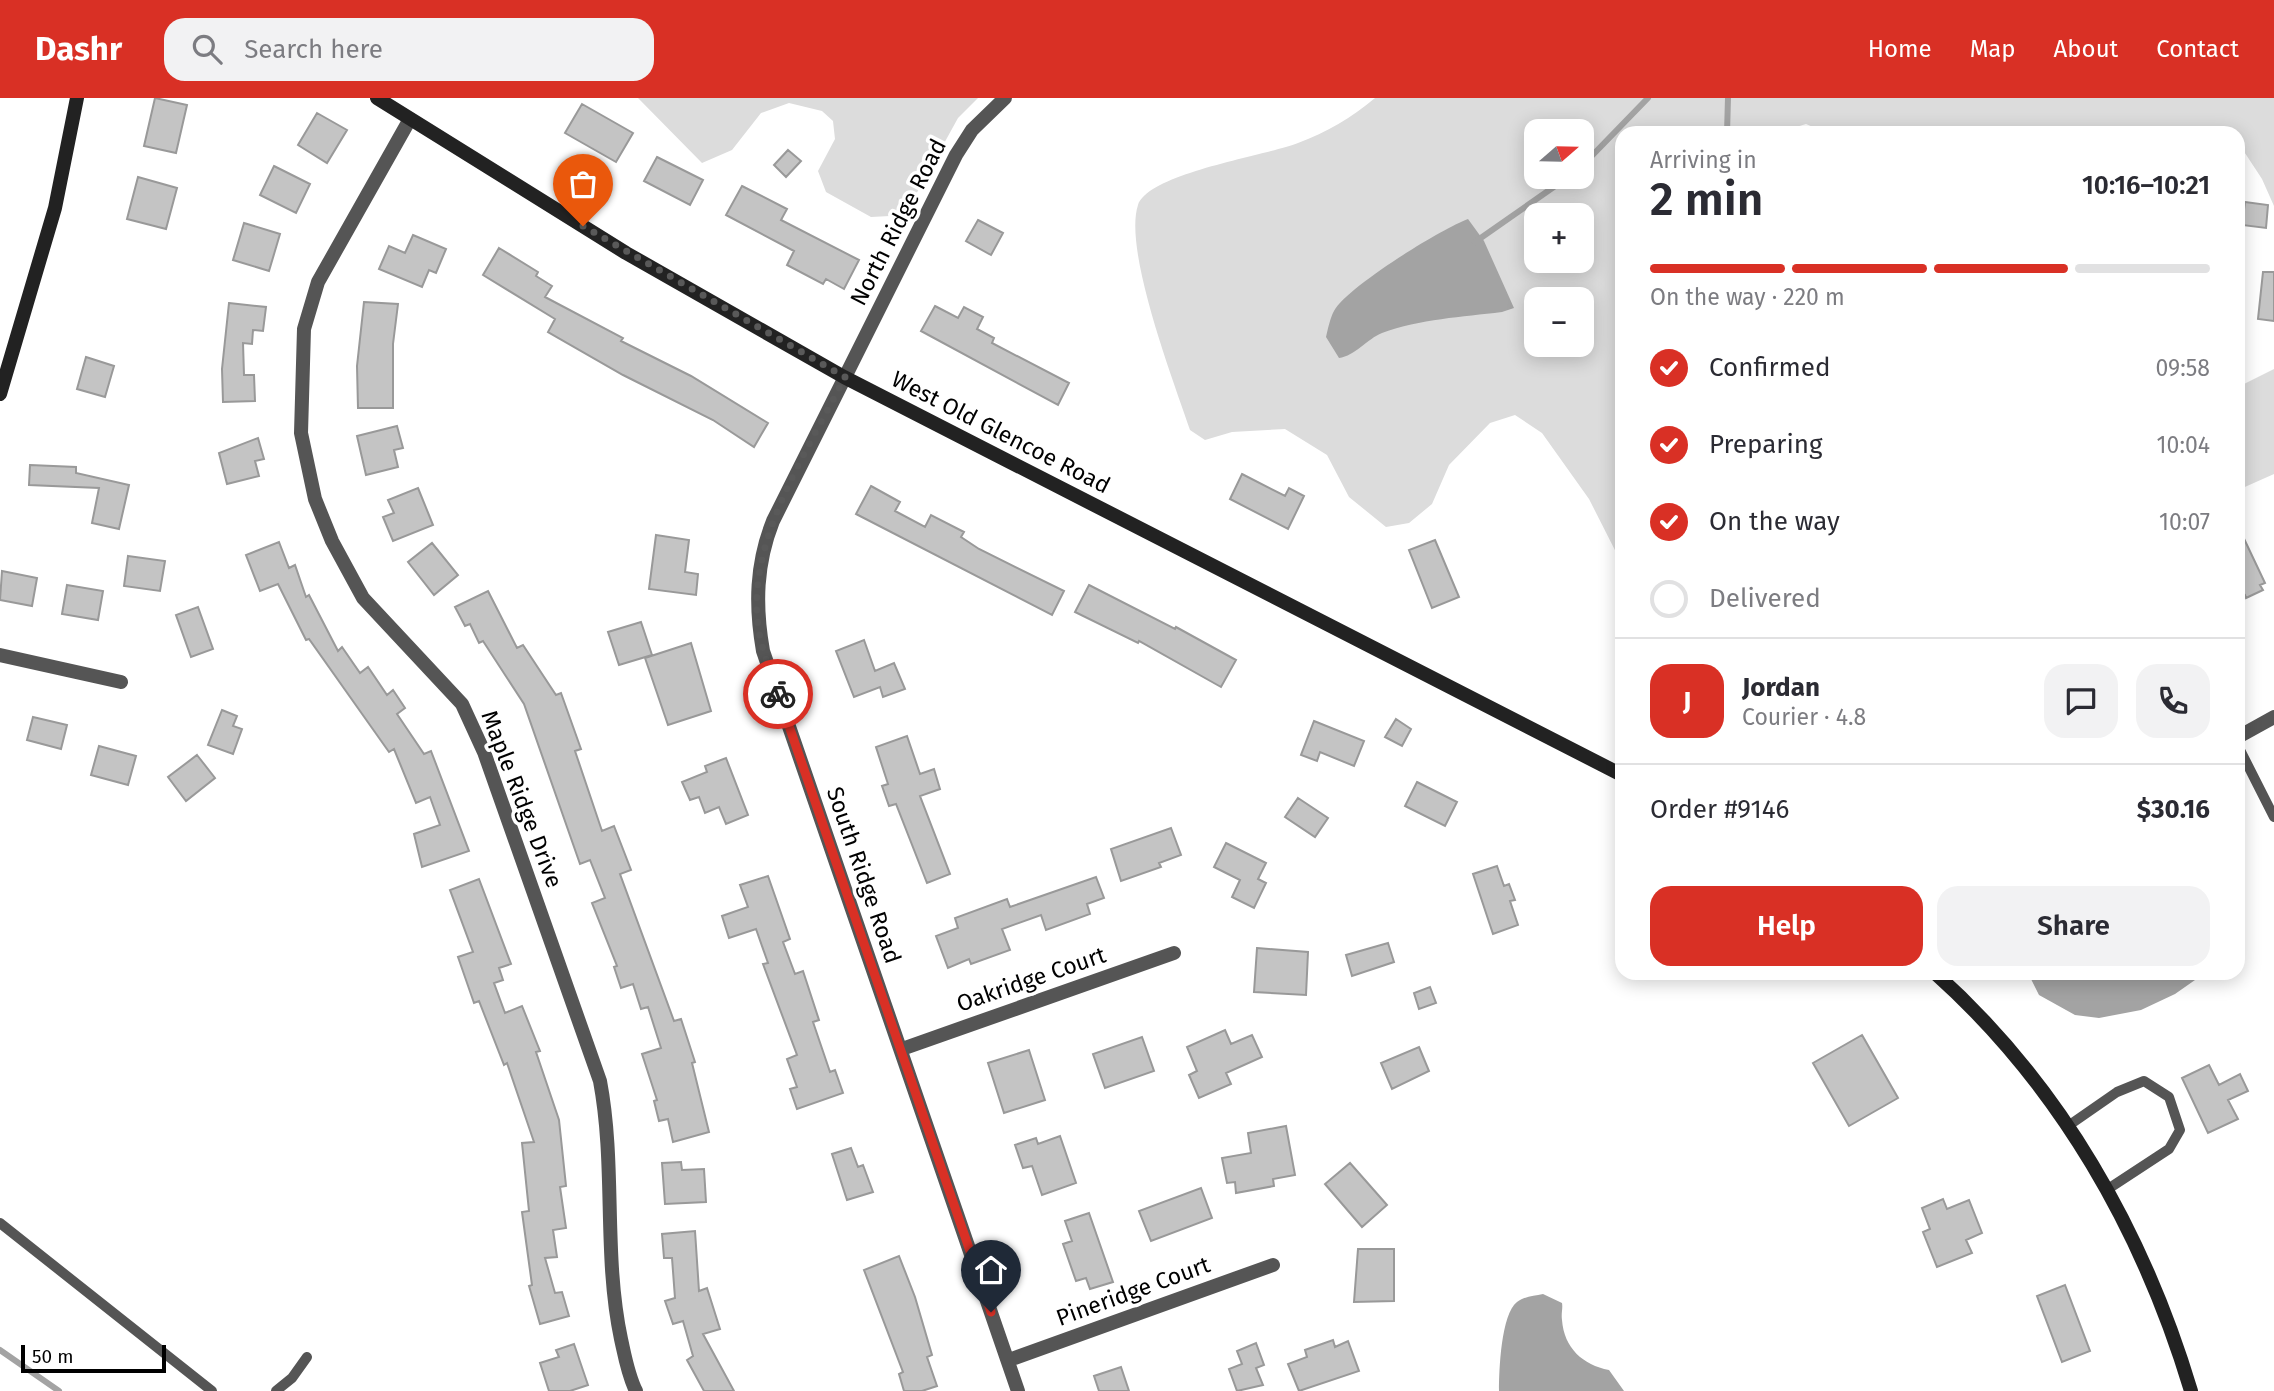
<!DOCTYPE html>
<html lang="en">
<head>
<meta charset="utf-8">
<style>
	:root { --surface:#fff; --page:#f2f2f3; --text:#2b2b33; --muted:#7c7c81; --line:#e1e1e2; --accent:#d93025 }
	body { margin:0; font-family:"Fira Sans",sans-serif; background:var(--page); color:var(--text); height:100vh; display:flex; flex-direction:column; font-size:26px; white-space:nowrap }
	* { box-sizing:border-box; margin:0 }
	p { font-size:23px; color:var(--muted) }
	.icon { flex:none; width:38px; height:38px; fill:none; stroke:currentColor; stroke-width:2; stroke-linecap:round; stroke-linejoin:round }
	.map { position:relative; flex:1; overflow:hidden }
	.drawer { position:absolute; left:1615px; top:28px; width:630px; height:854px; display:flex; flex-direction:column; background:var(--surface); border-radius:21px; box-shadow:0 4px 18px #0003 }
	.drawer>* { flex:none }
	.needle { width:46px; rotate:70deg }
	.buttons { position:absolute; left:1524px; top:21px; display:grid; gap:14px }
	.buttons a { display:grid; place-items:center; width:70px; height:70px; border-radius:14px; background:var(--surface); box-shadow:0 4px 18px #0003; font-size:35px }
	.scale { position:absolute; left:21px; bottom:18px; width:145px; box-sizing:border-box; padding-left:7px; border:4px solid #000; border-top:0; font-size:19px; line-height:24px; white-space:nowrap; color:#000; -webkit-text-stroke:5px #fff; paint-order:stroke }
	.pin { position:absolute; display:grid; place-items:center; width:60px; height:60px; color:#fff; margin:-72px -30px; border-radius:50% 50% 50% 0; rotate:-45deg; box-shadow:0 0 7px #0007 }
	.pin .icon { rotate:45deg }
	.courier { position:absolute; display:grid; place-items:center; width:70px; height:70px; margin:-35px; border:5px solid #d93025; border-radius:50%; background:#fff; color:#222; box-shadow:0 2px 9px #0007 }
	.headline em { font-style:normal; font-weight:600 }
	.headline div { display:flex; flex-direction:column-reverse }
	.headline { display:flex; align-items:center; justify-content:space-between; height:119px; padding:0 35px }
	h1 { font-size:46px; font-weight:600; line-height:52px }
	.bar { display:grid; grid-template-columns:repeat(4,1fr); gap:10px 7px; align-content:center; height:84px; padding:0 35px }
	.bar i { height:9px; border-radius:5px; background:var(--line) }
	.bar .active { background:var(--accent) }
	.bar p { grid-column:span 4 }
	.line { display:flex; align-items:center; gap:18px; padding:0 35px; border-top:2px solid var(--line) }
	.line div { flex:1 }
	.round { display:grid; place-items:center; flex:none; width:74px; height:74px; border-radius:21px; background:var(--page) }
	ol { padding:0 35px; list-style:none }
	li { display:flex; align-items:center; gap:21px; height:77px }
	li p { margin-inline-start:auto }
	li .icon { padding:7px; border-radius:50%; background:var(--accent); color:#fff; stroke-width:4 }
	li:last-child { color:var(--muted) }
	li i { width:38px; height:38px; border:4px solid var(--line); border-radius:50% }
	.button { display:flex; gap:14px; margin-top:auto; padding:14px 35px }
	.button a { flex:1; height:80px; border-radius:21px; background:var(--accent); color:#fff; font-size:28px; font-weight:600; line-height:80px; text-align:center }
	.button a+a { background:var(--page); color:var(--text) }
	header { display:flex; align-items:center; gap:42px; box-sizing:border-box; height:98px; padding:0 35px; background:var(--accent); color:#fff }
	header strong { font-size:33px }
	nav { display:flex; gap:38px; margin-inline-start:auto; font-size:24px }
	.search { width:490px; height:63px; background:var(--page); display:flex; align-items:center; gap:18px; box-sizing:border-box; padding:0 24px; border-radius:21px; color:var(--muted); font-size:26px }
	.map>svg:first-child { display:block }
	.green { fill:#dcdcdc; fill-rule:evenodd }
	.water { fill:#a3a3a3 }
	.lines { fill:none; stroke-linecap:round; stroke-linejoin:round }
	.stream { stroke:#a3a3a3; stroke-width:6 }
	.building { fill:#c4c4c4; stroke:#999; stroke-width:2 }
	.lane { stroke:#555; stroke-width:10 }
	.street { stroke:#555; stroke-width:14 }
	.secondary { stroke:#222; stroke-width:14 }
	.done { stroke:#595959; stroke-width:7; stroke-dasharray:0 12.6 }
	.route { stroke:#d93025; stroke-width:9 }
	.labels { text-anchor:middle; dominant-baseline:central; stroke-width:7; stroke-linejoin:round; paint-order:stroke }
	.street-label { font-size:23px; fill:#000; stroke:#fff }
</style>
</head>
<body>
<header>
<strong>Dashr</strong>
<div class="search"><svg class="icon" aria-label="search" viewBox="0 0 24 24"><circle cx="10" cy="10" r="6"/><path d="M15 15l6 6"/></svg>Search here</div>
<nav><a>Home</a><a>Map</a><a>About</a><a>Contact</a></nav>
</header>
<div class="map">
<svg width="2274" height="1293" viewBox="0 0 2274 1293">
	<rect width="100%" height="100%" fill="#fff"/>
	<!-- green -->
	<path class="green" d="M 638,0 L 978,0 L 958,20 L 909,109 L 890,118 L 871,119 L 826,94 L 818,73 L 835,41 L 833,23 L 822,13 L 789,5 L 761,15 L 732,52 L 702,65 Z
		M 1375,0 L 2274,0 L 2274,108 L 2262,81 L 2243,52 L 2238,51 L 2238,35 L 1827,35 L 1806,26 L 1776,35 L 1622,35 L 1622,466 L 1589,401 L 1542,335 L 1515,317 L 1490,325 L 1449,367 L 1432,406 L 1409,425 L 1386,429 L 1349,399 L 1327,357 L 1285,331 L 1232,334 L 1205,342 L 1190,332 C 1174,284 1123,152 1138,107 C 1149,75 1265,58 1298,45 C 1327,34 1351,20 1375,0 ZM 1536,33 L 1582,33 L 1582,79 L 1536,79 ZM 1536,117 L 1582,117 L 1582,163 L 1536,163 ZM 1536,201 L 1582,201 L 1582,247 L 1536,247 Z
		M 2274,271 L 2274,376 L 2238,392 L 2238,289 Z"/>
	<!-- water -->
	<path class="water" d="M 1468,121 L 1484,143 L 1514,210 L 1502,214 C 1462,219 1420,221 1382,235 C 1367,241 1355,258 1339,260 L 1326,239 C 1328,231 1330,220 1334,213 C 1347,189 1441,131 1468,121 Z
		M 2028,875 L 2205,875 L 2175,896 L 2141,912 L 2099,920 L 2075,917 L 2039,897 Z
		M 1543,1196 L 1562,1205 C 1563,1211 1561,1215 1562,1222 C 1564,1250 1583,1267 1609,1272 L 1624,1293 L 1499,1293 C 1499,1273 1501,1216 1517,1204 C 1525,1198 1534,1198 1543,1196 Z"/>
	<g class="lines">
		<!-- stream -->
		<path class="stream" d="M 1727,35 L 1728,0
			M 1582,68 L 1648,0
			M 1475,144 L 1568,79
			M 0,1252 L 59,1293"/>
	</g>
	<!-- building -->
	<path class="building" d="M 155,0 L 187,7 L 176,55 L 144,48 Z
		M 582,6 L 633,35 L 616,64 L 565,35 Z
		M 317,15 L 347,32 L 327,65 L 298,47 Z
		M 788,52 L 801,63 L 786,79 L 774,67 Z
		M 657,59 L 703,82 L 690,107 L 644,83 Z
		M 274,68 L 310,86 L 296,115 L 260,97 Z
		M 138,79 L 177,90 L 166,131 L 127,121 Z
		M 742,88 L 787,111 L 781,122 L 859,162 L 844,191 L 826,181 L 823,186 L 787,167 L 794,153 L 726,117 Z
		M 2245,104 L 2268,107 L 2266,130 L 2242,127 Z
		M 978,122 L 1003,135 L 991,157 L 966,143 Z
		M 244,125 L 280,136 L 269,173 L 233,162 Z
		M 413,137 L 446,151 L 436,175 L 429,172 L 422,189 L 379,171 L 389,148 L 405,155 Z
		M 499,150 L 538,174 L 536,178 L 552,188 L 545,199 L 623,240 L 621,243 L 691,278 L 768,325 L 754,349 L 713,322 L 623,277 L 548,234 L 555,221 L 483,177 Z
		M 2263,174 L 2274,174 L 2274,223 L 2258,221 Z
		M 364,204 L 398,206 L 393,246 L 393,310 L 358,310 L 357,268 Z
		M 229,205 L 266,209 L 263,233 L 253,232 L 252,246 L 243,245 L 244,277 L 254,277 L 255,303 L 223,304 L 222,271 Z
		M 935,208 L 958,220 L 964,209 L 983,219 L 977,231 L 994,240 L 992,245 L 1069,285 L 1058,307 L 921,233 Z
		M 86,259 L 114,268 L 105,299 L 77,291 Z
		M 397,328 L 403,350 L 394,352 L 398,369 L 366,377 L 357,338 Z
		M 258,340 L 264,361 L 255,363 L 259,378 L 227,386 L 219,355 Z
		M 30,367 L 76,369 L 76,375 L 129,387 L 119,431 L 92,425 L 99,390 L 29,387 Z
		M 1242,376 L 1285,398 L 1289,390 L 1304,398 L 1288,431 L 1230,401 Z
		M 871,388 L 900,404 L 895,413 L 925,429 L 931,417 L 964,434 L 961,439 L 979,451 L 1064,493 L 1052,517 L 856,416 Z
		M 418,390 L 433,427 L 393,443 L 383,419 L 394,415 L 388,402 Z
		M 2238,428 L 2265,485 L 2260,487 L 2263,492 L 2246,500 L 2245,497 L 2238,500 Z
		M 656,437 L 689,442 L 685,474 L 698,476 L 696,497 L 649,491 Z
		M 1435,442 L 1459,499 L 1432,510 L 1409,452 Z
		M 279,444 L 289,470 L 295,467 L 306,499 L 309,497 L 338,553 L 342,549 L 360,575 L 368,569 L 387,597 L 393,592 L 405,610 L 397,616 L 424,656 L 431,653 L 469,753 L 422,769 L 414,736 L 440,727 L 430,699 L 416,705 L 394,651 L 389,654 L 309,541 L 306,542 L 278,486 L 260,493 L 246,457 Z
		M 432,445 L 458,477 L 434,497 L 408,464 Z
		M 128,458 L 165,463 L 160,493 L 124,488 Z
		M 2,473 L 37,480 L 32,508 L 0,502 Z
		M 67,487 L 103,493 L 98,522 L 62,516 Z
		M 1089,487 L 1175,531 L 1176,529 L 1236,562 L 1221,589 L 1139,543 L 1138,545 L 1075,514 Z
		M 488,493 L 517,550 L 523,547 L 556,597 L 561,595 L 581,651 L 575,653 L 602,733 L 614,728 L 631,772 L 620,776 L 674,923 L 681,921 L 695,964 L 692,965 L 709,1034 L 673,1044 L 668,1021 L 659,1023 L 654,1003 L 657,1002 L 642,956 L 661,950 L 648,909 L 641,911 L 633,886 L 621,890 L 614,869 L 617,868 L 592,805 L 605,800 L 590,762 L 580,766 L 524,606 L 483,543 L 479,545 L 470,526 L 465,528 L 455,509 Z
		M 198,509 L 213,551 L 191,559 L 176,517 Z
		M 641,524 L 652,557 L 619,567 L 608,534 Z
		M 864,542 L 875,573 L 894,565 L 905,591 L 883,599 L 880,589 L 854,599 L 836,553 Z
		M 691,545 L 711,613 L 668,627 L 645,560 Z
		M 222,612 L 237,618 L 233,628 L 242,631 L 233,656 L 208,647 Z
		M 33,619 L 67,627 L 61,651 L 27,642 Z
		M 1396,621 L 1411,631 L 1402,648 L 1385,639 Z
		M 1314,623 L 1364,643 L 1354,668 L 1320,654 L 1317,663 L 1301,657 Z
		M 907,638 L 920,676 L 934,671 L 940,691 L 920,698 L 950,776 L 927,785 L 896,706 L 889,708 L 882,688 L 888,686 L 876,649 Z
		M 99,648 L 136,658 L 128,687 L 91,677 Z
		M 197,657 L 215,680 L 186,703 L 168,679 Z
		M 726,660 L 748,717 L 726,726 L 719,709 L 705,715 L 699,699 L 690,702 L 682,684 L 707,674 L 705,668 Z
		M 1417,684 L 1457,704 L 1445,728 L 1405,708 Z
		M 1298,700 L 1328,720 L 1315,739 L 1285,719 Z
		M 1171,730 L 1181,757 L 1159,765 L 1161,769 L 1121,783 L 1111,751 Z
		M 1226,745 L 1266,765 L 1258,781 L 1266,785 L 1254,810 L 1232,799 L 1240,782 L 1214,769 Z
		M 1497,768 L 1504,788 L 1509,786 L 1515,802 L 1510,803 L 1518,827 L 1493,836 L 1473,776 Z
		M 768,778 L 790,841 L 783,844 L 795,876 L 803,873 L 819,922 L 813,924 L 830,974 L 835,972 L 843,995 L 797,1011 L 790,991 L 797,989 L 787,961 L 797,957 L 763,866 L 768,865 L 756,831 L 729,840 L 722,818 L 748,809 L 740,787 Z
		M 1096,779 L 1104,800 L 1087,806 L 1090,816 L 1046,832 L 1041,817 L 1002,831 L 1010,852 L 971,866 L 969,861 L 948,870 L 936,838 L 958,830 L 955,820 L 1007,801 L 1010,809 Z
		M 479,781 L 511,866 L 499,870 L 503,882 L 494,885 L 505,915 L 522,908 L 540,953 L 536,954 L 559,1022 L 566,1088 L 560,1089 L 566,1130 L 553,1132 L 557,1159 L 545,1160 L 555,1195 L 562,1194 L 569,1218 L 540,1226 L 529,1188 L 532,1187 L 522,1114 L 529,1113 L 522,1045 L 534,1044 L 507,965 L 504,967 L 479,903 L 474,905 L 458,859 L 473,854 L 450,792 Z
		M 1388,845 L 1394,864 L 1352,878 L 1346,857 Z
		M 1257,850 L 1308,854 L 1306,897 L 1254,894 Z
		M 1430,889 L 1436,905 L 1419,911 L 1414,895 Z
		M 1225,932 L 1231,946 L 1252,937 L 1262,959 L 1226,975 L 1231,986 L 1199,1000 L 1189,977 L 1197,973 L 1187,949 Z
		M 1862,937 L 1898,1000 L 1849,1028 L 1813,965 Z
		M 1142,939 L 1154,973 L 1105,990 L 1093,956 Z
		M 1419,949 L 1429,973 L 1392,991 L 1381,965 Z
		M 1029,952 L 1045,1002 L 1004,1015 L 988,965 Z
		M 2209,967 L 2219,987 L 2240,976 L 2248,993 L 2228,1002 L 2238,1021 L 2208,1035 L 2182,980 Z
		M 1286,1028 L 1295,1077 L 1273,1081 L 1274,1088 L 1236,1095 L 1235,1084 L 1227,1085 L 1222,1060 L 1251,1055 L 1248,1035 Z
		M 1060,1038 L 1076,1085 L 1042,1097 L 1032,1068 L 1023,1070 L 1015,1047 L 1036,1040 L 1038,1046 Z
		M 851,1050 L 858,1069 L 863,1067 L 873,1094 L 847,1102 L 832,1056 Z
		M 681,1064 L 682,1072 L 704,1071 L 706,1104 L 665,1106 L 662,1065 Z
		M 1350,1065 L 1387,1107 L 1362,1129 L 1325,1086 Z
		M 1201,1090 L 1212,1120 L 1151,1143 L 1139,1113 Z
		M 1943,1101 L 1947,1111 L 1969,1102 L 1982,1135 L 1966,1142 L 1972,1155 L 1937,1169 L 1923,1134 L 1930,1131 L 1922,1110 Z
		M 1089,1115 L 1113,1184 L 1090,1191 L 1086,1180 L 1076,1183 L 1063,1146 L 1072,1143 L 1065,1123 Z
		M 695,1133 L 699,1193 L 707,1190 L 720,1231 L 703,1236 L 734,1293 L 704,1293 L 687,1262 L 693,1258 L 683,1223 L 673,1226 L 665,1203 L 675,1200 L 672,1160 L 664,1160 L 662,1136 Z
		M 1358,1151 L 1394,1151 L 1394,1203 L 1354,1204 Z
		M 899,1158 L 915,1199 L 932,1257 L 927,1259 L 937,1288 L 922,1293 L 904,1293 L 899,1276 L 903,1274 L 864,1172 Z
		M 2065,1187 L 2090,1253 L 2062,1264 L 2037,1198 Z
		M 1333,1242 L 1335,1249 L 1348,1243 L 1359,1273 L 1299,1293 L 1288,1266 L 1307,1259 L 1305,1252 Z
		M 1256,1245 L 1264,1267 L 1256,1270 L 1263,1287 L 1237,1293 L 1229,1271 L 1242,1266 L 1237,1253 Z
		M 574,1246 L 588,1287 L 570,1293 L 549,1293 L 540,1265 L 559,1259 L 556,1252 Z
		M 1121,1269 L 1129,1293 L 1099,1293 L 1094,1278 Z"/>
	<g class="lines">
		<!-- lane -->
		<path class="lane" d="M 2238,648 L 2274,719
			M 2068,1028 L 2117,994 L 2144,983 L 2169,999 L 2180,1032 L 2169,1051 L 2108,1091
			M 0,1125 L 212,1293
			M 276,1293 L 292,1280 L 307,1259"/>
		<!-- street -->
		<path class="street" d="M 1005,0 L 972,32 L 956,57 L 773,423 C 756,466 755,507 763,553 L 1018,1293
			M 410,21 L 318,184 L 304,231 L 301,335 L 315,401 L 332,443 L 363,500 L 462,606 L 484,654 L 600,983 C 616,1068 603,1156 621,1241 C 625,1259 628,1277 636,1293
			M 0,557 L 121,584
			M 2238,639 L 2274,619
			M 902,951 L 1174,855
			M 1009,1262 L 1273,1167"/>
		<!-- secondary -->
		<path class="secondary" d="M 377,0 L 626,155 L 844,279 L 1622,677
			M 0,296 L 55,110 L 77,0
			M 1935,875 C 2060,987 2143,1133 2191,1293"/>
	</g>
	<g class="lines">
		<!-- done -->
		<path class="done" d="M 583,128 L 845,279 C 808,352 752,434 757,518 C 759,545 769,570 778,596"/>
		<!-- route -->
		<path class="route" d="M 778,596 L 991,1214"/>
	</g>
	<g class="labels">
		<!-- street labels -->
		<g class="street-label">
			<text transform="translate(898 124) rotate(-63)">North Ridge Road</text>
			<text transform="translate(1001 334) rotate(27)">West Old Glencoe Road</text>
			<text transform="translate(522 701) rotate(69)">Maple Ridge Drive</text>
			<text transform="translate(864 777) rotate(71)">South Ridge Road</text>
			<text transform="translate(1031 881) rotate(-19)">Oakridge Court</text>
			<text transform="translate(1133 1193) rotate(-20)">Pineridge Court</text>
		</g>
	</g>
</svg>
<div class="buttons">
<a><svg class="needle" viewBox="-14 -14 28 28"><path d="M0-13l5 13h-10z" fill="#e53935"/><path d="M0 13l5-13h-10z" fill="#7c7c81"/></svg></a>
<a>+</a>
<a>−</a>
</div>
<div class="scale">50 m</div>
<div class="pin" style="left:583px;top:128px;background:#ea580c"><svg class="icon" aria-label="bag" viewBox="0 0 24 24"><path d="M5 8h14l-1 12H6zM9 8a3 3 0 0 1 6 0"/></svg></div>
<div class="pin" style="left:991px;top:1214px;background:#1f2937"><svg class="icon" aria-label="home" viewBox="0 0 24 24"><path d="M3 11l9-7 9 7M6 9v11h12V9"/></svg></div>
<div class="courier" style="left:778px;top:596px"><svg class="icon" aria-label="bike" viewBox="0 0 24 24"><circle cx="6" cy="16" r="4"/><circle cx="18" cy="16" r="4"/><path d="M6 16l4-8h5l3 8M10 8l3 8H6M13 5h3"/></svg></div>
<section class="drawer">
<div class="headline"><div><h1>2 min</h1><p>Arriving in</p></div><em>10:16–10:21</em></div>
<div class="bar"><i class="active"></i><i class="active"></i><i class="active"></i><i></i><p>On the way · 220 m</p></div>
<ol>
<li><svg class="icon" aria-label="check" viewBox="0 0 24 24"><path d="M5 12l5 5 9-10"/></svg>Confirmed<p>09:58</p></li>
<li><svg class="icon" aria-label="check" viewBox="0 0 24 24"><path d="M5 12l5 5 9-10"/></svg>Preparing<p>10:04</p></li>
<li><svg class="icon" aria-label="check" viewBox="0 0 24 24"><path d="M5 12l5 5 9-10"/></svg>On the way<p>10:07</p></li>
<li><i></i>Delivered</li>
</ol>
<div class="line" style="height:126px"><b class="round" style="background:var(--accent);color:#fff">J</b><div><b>Jordan</b><p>Courier · 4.8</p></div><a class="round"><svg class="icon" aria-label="chat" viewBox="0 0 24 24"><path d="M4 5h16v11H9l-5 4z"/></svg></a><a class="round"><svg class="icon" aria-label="phone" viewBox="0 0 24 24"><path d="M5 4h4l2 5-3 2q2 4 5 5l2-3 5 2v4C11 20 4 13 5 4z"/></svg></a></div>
<div class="line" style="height:91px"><div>Order #9146</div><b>$30.16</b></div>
<div class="button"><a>Help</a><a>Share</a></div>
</section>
</div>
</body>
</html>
